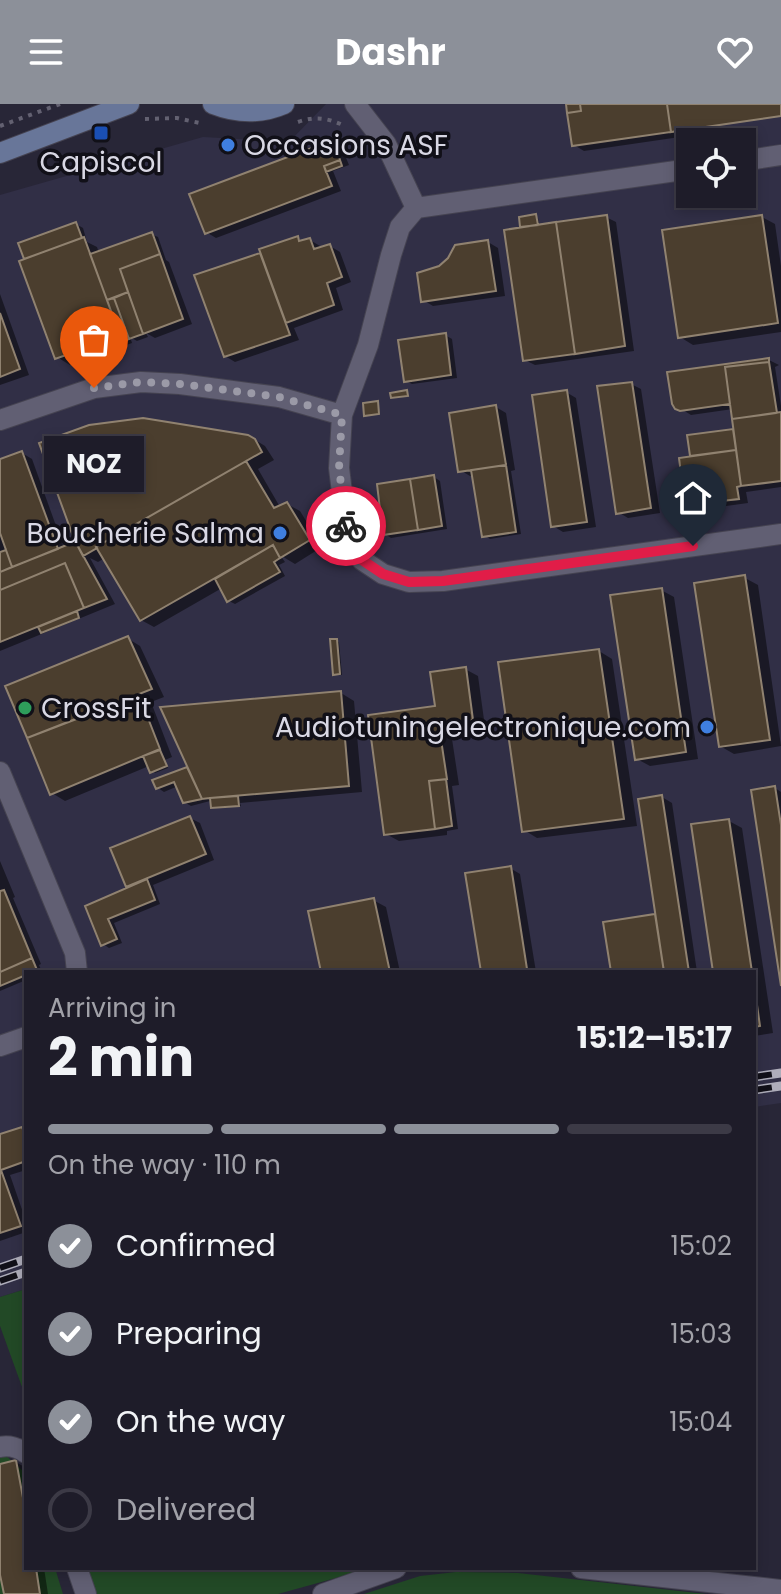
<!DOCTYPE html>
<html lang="en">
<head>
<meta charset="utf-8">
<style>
	:root { --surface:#1e1c29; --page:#262531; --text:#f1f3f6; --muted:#a1a1a8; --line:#3c3a46; --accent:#8c9099 }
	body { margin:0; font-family:Poppins,sans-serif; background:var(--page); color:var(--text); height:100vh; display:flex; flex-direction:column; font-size:30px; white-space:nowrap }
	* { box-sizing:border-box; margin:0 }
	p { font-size:26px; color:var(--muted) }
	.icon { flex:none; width:44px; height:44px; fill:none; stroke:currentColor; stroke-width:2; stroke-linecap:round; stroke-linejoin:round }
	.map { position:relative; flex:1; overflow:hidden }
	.drawer { position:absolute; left:24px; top:866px; width:732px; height:600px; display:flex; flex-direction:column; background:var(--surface); border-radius:0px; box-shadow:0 4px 12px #0003,0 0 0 2px var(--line) }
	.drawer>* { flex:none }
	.tools { position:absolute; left:676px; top:24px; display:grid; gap:16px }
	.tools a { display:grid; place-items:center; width:80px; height:80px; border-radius:0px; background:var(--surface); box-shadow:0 4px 12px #0003,0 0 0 2px var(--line); font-size:40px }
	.pin { position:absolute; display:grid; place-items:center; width:68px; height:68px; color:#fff; margin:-82px -34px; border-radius:50% 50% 50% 0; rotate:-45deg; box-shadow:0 0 8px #0007 }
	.pin .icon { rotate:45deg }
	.courier { position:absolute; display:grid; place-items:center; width:80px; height:80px; margin:-40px; border:6px solid #e11d48; border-radius:50%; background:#fff; color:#222; box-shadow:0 2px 10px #0007 }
	.bubble { position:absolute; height:56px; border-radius:0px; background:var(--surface); box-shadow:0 4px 12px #0003,0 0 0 2px var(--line); font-size:26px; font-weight:700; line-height:56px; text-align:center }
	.summary em { font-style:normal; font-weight:700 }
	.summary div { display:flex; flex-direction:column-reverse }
	.summary { display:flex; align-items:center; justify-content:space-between; height:136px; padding:0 24px }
	h1 { font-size:52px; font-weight:700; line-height:60px }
	.bar { display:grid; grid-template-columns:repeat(4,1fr); gap:12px 8px; align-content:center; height:96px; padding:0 24px }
	.bar i { height:10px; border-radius:6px; background:var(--line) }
	.bar .selected { background:var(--accent) }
	.bar p { grid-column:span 4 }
	ol { padding:0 24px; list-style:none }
	li { display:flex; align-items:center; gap:24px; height:88px }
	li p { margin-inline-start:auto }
	li .icon { padding:8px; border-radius:50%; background:var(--accent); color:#fff; stroke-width:4 }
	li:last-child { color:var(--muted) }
	li i { width:44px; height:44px; border:4px solid var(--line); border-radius:50% }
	header { display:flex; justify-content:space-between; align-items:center; height:104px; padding:0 24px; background:var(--accent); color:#fff; font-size:36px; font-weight:700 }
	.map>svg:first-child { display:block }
	.built { fill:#312f46; fill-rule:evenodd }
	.green { fill:#224926 }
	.shadow { fill:#0007 }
	.building { fill:#4b3e2e; stroke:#908270; stroke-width:2 }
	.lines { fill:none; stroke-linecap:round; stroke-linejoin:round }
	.minor-casing { stroke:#454351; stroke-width:22 }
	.secondary-casing { stroke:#454351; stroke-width:22 }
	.path { stroke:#636171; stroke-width:4; stroke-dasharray:4 6; stroke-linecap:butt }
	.minor { stroke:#615f73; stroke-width:20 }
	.secondary { stroke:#687699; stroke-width:20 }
	.rail-casing { stroke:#aeadba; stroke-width:9 }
	.rail { stroke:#111018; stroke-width:6; stroke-dasharray:18; stroke-linecap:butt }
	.done { stroke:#9b9aa7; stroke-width:8; stroke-dasharray:0 14.4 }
	.route { stroke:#e11d48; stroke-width:10 }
	.transit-dot { fill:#1a4fb4; stroke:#111018; stroke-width:3 }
	.shop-dot { fill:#3f7fe0; stroke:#111018; stroke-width:3 }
	.leisure-dot { fill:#2e9e5b; stroke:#111018; stroke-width:3 }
	.labels { text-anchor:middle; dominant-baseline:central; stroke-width:7; stroke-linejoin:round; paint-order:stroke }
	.poi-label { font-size:28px; fill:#d9d8e4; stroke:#111018; text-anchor:start }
</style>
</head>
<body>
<header><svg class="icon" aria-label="menu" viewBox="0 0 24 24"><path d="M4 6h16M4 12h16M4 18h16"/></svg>Dashr<svg class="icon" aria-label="heart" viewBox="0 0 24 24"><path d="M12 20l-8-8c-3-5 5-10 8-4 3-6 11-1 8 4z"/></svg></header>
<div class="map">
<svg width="781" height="1490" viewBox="0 0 781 1490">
	<rect width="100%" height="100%" fill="#282637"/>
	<!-- built -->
	<path class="built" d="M 326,0 L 781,0 L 781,999 L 754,1003 L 754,868 L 26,868 L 26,1185 L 0,1193 L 0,91 L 203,33 L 289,38 ZM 690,38 L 742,38 L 742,90 L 690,90 Z"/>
	<!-- green -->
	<path class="green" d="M 26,1185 L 26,1294 L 0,1222 L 0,1193 Z
		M 3,1349 L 23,1367 L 26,1375 L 26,1464 L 55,1464 L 63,1490 L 0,1490 L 0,1350 Z
		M 87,1464 L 372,1464 L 278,1490 L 96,1490 Z
		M 456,1468 L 518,1469 L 706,1490 L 364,1490 L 420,1472 Z"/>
	<!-- shadow -->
	<path class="shadow" d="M 568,0 L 781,0 L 781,10 L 679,25 L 680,33 L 584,47 L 574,41 Z
		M 333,38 L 342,44 L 349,61 L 333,67 L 341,87 L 216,134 L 206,128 Z
		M 536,113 L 538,114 L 540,123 L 606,113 L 616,118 L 634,247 L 535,261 L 525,256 L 527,125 L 522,122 Z
		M 762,113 L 775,120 L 781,162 L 781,228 L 693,241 L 680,233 Z
		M 76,120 L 83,124 L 87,138 L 97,143 L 99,149 L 151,130 L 158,133 L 166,156 L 169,158 L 192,220 L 155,234 L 146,229 L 148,233 L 137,237 L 130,233 L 132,239 L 70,261 L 57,253 L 21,140 Z
		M 297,134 L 304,138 L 310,136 L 320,142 L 321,145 L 330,142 L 340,148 L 351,178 L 336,184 L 343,206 L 294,224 L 299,236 L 235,258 L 225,252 L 196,172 L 263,150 Z
		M 488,138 L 498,144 L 505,192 L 433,202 L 423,196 L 440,164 L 449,155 Z
		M 0,190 L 29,271 L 0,281 Z
		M 445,231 L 452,235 L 457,274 L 412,280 L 406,277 Z
		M 769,256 L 779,261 L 775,263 L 781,302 L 781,383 L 746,388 L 748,399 L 697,406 L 687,400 L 696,353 L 691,351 L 733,327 L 736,329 L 733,305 L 691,311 L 675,301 Z
		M 631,280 L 641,285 L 660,409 L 628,414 L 618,408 Z
		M 566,288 L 576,294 L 596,423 L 563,428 L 553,422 Z
		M 496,303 L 506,309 L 515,366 L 511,367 L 521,430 L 490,435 L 484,431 L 474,372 L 470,372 L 460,366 Z
		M 252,334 L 265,342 L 274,356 L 258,365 L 280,403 L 287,400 L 300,407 L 322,443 L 295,460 L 280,451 L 285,458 L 279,461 L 285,472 L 235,500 L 229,497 L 222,484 L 154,523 L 141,516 L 105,454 L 98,458 L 90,454 L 115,500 L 0,547 L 0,357 L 22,349 L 32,355 L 64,444 Z
		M 434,373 L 440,377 L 447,425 L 391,434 L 385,430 Z
		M 745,474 L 758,481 L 781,642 L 734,650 L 720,642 Z
		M 661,486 L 674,493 L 698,655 L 650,662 L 637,655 Z
		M 127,534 L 140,542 L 164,593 L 151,598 L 172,653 L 165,656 L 168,664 L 155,669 L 149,662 L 65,697 L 52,689 L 8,583 Z
		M 337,537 L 339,538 L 342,571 L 338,571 L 335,570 Z
		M 599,547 L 612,555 L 637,722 L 537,734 L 524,726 Z
		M 465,565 L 478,572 L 485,623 L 460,626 L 461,634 L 452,635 L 459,681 L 452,682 L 458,725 L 447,727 L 447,731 L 399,737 L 386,730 L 437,604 Z
		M 341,589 L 354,597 L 362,688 L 240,699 L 241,702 L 216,704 L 210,697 L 191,702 L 184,698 L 178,682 L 164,688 L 158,684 L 155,678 L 190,664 Z
		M 775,684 L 781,688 L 781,868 Z
		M 662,693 L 672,699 L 697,868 L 613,868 L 655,812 L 658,814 Z
		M 190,714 L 200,719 L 214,756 L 153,781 L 160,800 L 114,819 L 122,839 L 109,844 L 103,840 L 88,803 L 133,785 L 127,782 Z
		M 729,717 L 742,724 L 773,929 L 754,932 L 754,868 L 715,868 Z
		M 0,757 L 15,793 L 13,794 L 41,860 L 39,861 L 42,868 L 26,868 L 26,876 L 0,887 Z
		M 510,764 L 520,770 L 536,868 L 483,868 Z
		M 373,796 L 386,803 L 400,868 L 323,868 Z
		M 22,1025 L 26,1027 L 26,1066 L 10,1071 L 26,1117 L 26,1128 L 0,1137 L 0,1032 Z
		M 16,1358 L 26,1364 L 26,1464 L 44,1464 L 48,1490 L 6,1490 L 0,1461 L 0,1362 Z"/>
	<!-- building -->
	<path class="building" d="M 566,0 L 580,0 L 581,7 L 567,9 Z
		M 580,0 L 667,0 L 671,28 L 572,42 L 567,9 L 581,7 Z
		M 667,0 L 781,0 L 781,12 L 671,28 Z
		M 333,36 L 340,56 L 324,62 L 332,82 L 205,130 L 189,90 Z
		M 340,56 L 342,62 L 326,68 L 324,62 Z
		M 536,110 L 538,121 L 520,123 L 519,113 Z
		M 607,111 L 625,242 L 575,250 L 556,118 Z
		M 762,111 L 778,219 L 678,234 L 662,126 Z
		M 76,118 L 82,134 L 24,155 L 18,139 Z
		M 556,118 L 575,250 L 523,257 L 504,126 Z
		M 152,128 L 160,150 L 120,165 L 128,188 L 107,196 L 90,150 Z
		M 298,132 L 299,137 L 310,134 L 314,145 L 330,140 L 342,173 L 327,179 L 334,201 L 286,219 L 259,145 Z
		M 84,133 L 120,232 L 55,255 L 19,157 Z
		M 488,136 L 496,187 L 421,198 L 417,169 L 439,162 L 448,154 L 455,141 Z
		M 260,149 L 290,231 L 224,253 L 194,171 Z
		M 160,150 L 183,215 L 143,230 L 120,165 Z
		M 128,188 L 143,230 L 129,235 L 114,194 Z
		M 114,194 L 129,235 L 122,237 L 107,196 Z
		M 0,209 L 20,265 L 0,273 Z
		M 446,229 L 451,271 L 404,278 L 398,236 Z
		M 769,254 L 769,258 L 725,263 L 730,300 L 680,307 L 675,305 L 672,300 L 667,268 Z
		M 769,258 L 777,309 L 732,315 L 725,263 Z
		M 632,278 L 651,404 L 616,410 L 597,282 Z
		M 407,286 L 408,292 L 391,294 L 390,289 Z
		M 567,286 L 587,418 L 551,423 L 532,291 Z
		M 378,297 L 379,310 L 364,312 L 363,299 Z
		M 496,301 L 506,361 L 458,368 L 449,309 Z
		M 781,308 L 781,377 L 741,382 L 732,315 Z
		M 143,314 L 248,331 L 255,335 L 262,348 L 96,443 L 97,444 L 83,452 L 74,435 L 39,339 L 89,321 Z
		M 733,325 L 736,346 L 690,352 L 687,331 Z
		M 736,346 L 741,382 L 737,383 L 739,395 L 685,401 L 679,354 Z
		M 22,347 L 58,445 L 12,463 L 0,429 L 0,355 Z
		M 246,357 L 274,404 L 287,398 L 310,436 L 280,454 L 273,441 L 140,517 L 96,443 Z
		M 506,361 L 516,428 L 482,433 L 471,366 Z
		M 434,371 L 442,422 L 418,426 L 410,375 Z
		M 410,375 L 418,426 L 383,431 L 377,380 Z
		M 74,435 L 107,495 L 84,504 L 65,459 L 0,486 L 0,468 L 74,438 Z
		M 273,441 L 280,454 L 274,458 L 280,468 L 227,498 L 215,475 Z
		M 6,446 L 12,463 L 0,468 L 0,448 Z
		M 65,459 L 84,504 L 0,538 L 0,486 Z
		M 745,471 L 770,636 L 719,643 L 694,479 Z
		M 662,484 L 686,648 L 635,656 L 610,491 Z
		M 77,507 L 79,514 L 41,529 L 38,523 Z
		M 128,532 L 152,585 L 27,634 L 5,582 Z
		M 330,535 L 337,535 L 340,570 L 333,571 Z
		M 599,545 L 624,715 L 522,728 L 498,558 Z
		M 466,563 L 473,616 L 448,620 L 449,627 L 440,629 L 447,675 L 429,677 L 435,725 L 384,731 L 368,611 L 435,602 L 430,568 Z
		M 341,587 L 349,682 L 210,694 L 202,695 L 160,603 Z
		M 139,591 L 160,645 L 50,691 L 27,634 Z
		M 160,646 L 167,662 L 150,669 L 143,652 Z
		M 187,663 L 202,695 L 183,699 L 174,678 L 156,685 L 152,676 Z
		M 446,675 L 452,722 L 435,725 L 429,677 Z
		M 775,682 L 781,721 L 781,882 L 751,686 Z
		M 662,691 L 689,868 L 664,868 L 638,695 Z
		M 238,692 L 239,702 L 211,704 L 210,694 Z
		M 190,712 L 206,750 L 126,783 L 110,744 Z
		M 729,715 L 752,868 L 713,868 L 691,720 Z
		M 511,762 L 527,865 L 505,868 L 481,868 L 465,769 Z
		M 147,775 L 155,796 L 108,815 L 117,835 L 101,842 L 85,802 Z
		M 4,786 L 32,854 L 0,868 L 0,787 Z
		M 374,794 L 390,868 L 321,868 L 308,807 Z
		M 655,810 L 664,868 L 611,868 L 603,818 Z
		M 32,854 L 37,866 L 26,868 L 26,871 L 0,882 L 0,868 Z
		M 754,880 L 760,922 L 754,923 Z
		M 22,1023 L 26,1034 L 26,1057 L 1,1066 L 21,1122 L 0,1129 L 0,1030 Z
		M 16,1356 L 26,1410 L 26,1464 L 36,1464 L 40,1490 L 4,1490 L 0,1471 L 0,1360 Z"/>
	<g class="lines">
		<!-- minor casing -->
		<g class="minor-casing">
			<path id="minor" d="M 355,0 L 386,40 L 416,104
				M 742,57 L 781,51
				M 690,65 L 416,104 L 400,123 L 391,151 L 368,241 L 342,311 L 339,364 L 348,437 L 362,456 L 383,470 L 409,478 L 443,477 L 781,430
				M 0,316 L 94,284 L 141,278 L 180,280 L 279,293 L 342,311
				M 0,668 L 75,849 L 77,868
				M 0,942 L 26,933
				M 0,1343 C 9,1341 19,1344 26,1349
				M 77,1464 L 86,1490
				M 581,1464 L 781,1486
				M 323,1490 L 396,1464"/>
		</g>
		<!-- secondary casing -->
		<g class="secondary-casing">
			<path id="secondary" d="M 213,0 C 236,9 261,10 284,0
				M 0,49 L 129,0"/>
		</g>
		<!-- path -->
		<path class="path" d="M 145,15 L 177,14 L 204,20
			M 298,18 C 315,12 327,14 343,21
			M 0,22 L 60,0"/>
		<!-- minor -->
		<use href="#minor" class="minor"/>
		<!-- secondary -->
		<use href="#secondary" class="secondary"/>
		<!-- rail casing -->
		<g class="rail-casing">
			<path id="rail" d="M 754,973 L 781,969
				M 754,986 L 781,982
				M 0,1164 L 26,1155
				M 0,1177 L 26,1168"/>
		</g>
		<!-- rail -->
		<use href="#rail" class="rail"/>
	</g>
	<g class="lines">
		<!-- done -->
		<path class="done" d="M 94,284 L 141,278 L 180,280 L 279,293 L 342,311 L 339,364 L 346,422"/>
		<!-- route -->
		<path class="route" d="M 346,422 L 348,437 L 362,456 L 383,470 L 409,478 L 443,477 L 693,442"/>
	</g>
	<!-- markers -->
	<rect class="transit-dot" x="93" y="21" width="16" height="16" rx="4"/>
	<g class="shop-dot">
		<circle cx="228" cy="41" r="8"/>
		<circle cx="280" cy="429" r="8"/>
		<circle cx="707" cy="623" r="8"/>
	</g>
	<circle class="leisure-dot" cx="25" cy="604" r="8"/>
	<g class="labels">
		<!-- poi labels -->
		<g class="poi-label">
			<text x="244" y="41">Occasions ASF</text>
			<text x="101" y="58" text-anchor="middle">Capiscol</text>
			<text x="264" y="429" text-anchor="end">Boucherie Salma</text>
			<text x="41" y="604">CrossFit</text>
			<text x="691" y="623" text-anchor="end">Audiotuningelectronique.com</text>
		</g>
	</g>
</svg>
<div class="tools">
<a><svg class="icon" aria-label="locate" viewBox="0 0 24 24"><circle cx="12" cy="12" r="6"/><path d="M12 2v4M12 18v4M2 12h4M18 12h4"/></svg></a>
</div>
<div class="pin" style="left:94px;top:284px;background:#ea580c"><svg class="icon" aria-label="bag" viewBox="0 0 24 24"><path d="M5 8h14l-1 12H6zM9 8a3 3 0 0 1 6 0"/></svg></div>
<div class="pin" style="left:693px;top:442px;background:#1f2937"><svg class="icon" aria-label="home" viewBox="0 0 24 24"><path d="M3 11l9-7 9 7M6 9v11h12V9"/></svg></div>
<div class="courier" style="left:346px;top:422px"><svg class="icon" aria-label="bike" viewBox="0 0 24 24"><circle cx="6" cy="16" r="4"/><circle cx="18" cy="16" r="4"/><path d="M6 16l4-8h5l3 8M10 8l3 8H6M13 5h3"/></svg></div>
<div class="bubble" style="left:44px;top:332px;width:100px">NOZ</div>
<section class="drawer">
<div class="summary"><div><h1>2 min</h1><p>Arriving in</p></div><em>15:12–15:17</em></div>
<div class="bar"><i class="selected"></i><i class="selected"></i><i class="selected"></i><i></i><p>On the way · 110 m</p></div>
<ol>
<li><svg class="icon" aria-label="check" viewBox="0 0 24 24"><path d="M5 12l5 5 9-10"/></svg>Confirmed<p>15:02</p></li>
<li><svg class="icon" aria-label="check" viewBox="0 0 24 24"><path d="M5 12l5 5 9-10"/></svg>Preparing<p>15:03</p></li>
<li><svg class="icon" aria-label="check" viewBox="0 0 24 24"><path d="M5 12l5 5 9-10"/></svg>On the way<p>15:04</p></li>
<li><i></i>Delivered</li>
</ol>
</section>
</div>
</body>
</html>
